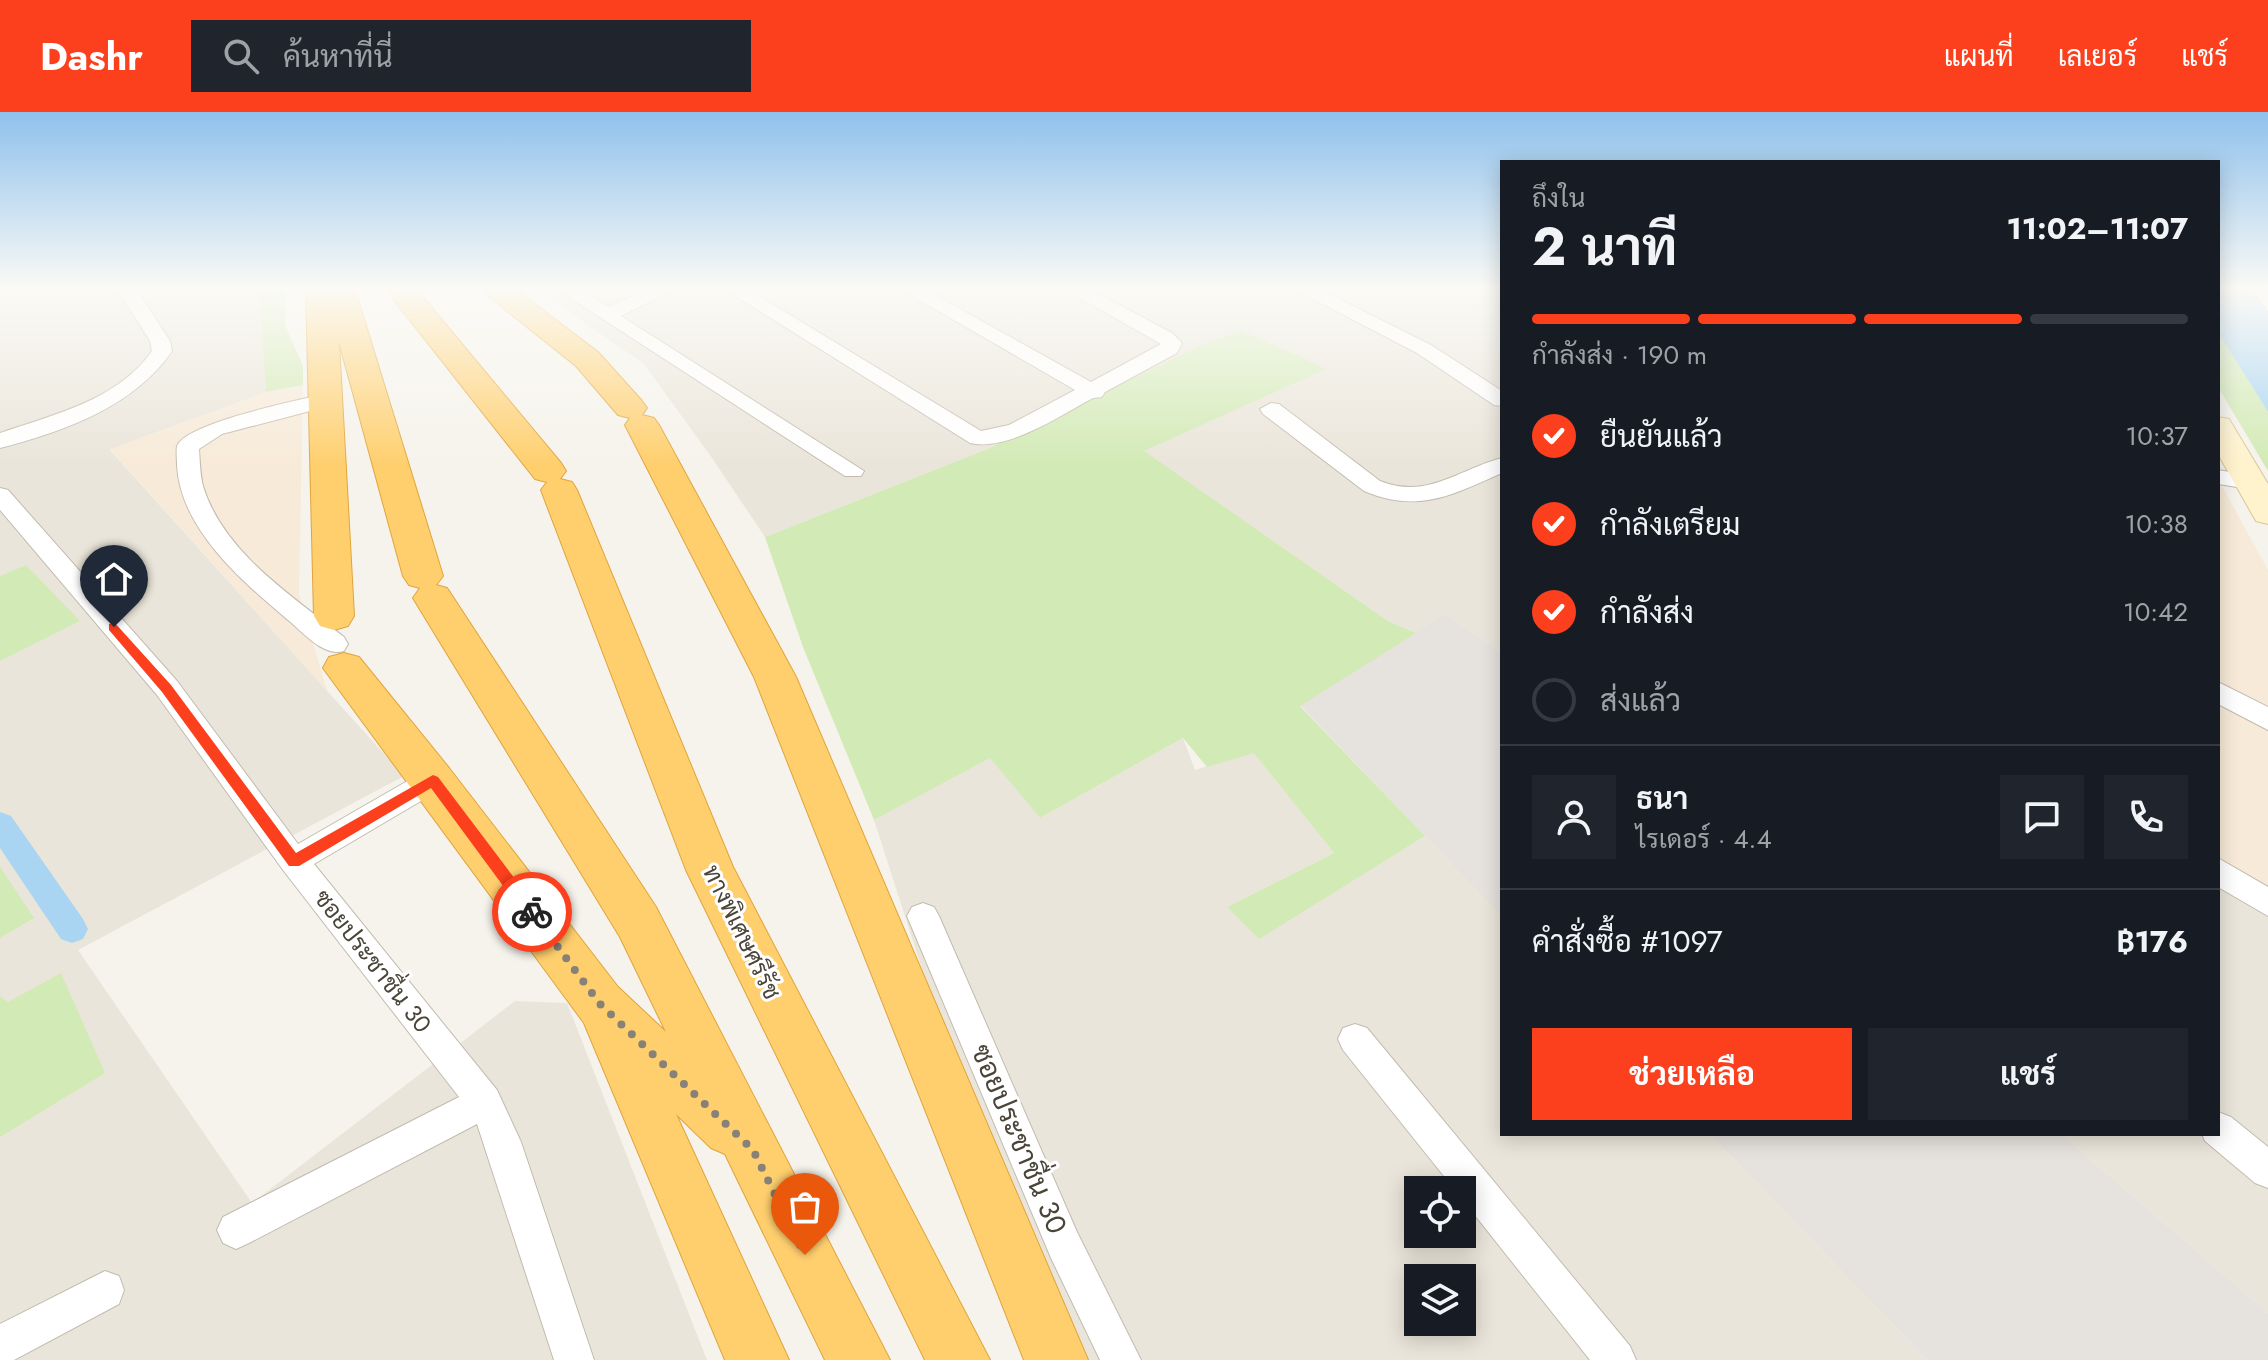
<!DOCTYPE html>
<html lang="th">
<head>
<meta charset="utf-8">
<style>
	:root { --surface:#171b24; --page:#20242c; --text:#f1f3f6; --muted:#9ea1a6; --line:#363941; --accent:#fc3f1d }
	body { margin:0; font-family:Jost,Sarabun,sans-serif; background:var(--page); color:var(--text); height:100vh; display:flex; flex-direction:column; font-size:30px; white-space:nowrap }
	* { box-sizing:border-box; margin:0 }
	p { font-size:26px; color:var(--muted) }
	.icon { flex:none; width:44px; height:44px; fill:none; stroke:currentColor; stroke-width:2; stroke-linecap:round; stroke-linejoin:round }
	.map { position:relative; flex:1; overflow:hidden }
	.details { position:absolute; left:1500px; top:48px; width:720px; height:976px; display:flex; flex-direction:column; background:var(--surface); border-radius:0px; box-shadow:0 4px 20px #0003 }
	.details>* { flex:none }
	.controls { position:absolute; left:1404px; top:1064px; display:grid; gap:16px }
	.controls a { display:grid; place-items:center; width:72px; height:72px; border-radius:0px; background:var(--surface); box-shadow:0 4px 20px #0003; font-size:40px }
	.pin { position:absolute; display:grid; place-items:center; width:68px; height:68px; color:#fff; margin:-82px -34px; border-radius:50% 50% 50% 0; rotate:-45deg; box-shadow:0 0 8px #0007 }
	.pin .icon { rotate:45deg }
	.courier { position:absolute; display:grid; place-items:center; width:80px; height:80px; margin:-40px; border:6px solid #fc3f1d; border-radius:50%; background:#fff; color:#222; box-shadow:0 2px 10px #0007 }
	.head em { font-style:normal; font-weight:700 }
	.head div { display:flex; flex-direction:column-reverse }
	.head { display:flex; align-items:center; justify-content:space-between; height:136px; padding:0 32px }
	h1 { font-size:52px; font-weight:700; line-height:60px }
	.bar { display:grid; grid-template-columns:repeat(4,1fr); gap:12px 8px; align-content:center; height:96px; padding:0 32px }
	.bar i { height:10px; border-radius:6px; background:var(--line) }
	.bar .active { background:var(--accent) }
	.bar p { grid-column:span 4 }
	.line { display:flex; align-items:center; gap:20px; padding:0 32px; border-top:2px solid var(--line) }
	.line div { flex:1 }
	.round { display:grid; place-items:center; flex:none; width:84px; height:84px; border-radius:0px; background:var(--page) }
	ol { padding:0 32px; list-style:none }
	li { display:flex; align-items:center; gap:24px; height:88px }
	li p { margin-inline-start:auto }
	li .icon { padding:8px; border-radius:50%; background:var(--accent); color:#fff; stroke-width:4 }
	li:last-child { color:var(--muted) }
	li i { width:44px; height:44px; border:4px solid var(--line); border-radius:50% }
	.button { display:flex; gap:16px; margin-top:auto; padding:16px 32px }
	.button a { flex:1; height:92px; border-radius:0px; background:var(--accent); color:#fff; font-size:32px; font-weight:700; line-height:92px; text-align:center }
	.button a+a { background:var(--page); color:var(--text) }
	header { display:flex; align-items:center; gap:48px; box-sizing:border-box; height:112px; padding:0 40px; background:var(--accent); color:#fff }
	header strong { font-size:38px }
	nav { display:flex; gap:44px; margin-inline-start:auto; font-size:28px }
	.search { width:560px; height:72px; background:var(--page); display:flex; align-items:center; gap:20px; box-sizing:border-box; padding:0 28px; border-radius:0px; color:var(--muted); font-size:30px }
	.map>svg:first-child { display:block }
	.residential { fill:#eae5da; fill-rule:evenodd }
	.commercial { fill:#f7ead8 }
	.industrial { fill:#e6e2dd }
	.green { fill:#d2eab5 }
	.water { fill:#a9d4f2 }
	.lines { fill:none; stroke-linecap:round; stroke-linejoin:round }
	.canal { fill:#a9d4f2; fill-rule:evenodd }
	.street-casing { stroke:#c2bbae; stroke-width:2 }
	.secondary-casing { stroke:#d6c79b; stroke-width:2 }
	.highway-casing { stroke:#e0a43c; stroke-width:2 }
	.street { fill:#fff; fill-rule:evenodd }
	.secondary { fill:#fff3cd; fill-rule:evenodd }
	.highway { fill:#ffcf6e; fill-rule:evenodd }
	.route { fill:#fc3f1d }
	.done { stroke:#878178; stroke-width:8; stroke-dasharray:0 14.4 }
	.labels { text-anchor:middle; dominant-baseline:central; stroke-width:6; stroke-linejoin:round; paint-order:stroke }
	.street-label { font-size:24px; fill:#4b4439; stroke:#fff }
	.near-street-label { font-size:28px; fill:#4b4439; stroke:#fff }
</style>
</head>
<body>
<header>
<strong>Dashr</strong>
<div class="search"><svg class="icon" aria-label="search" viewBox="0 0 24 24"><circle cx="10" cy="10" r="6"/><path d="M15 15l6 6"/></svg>ค้นหาที่นี่</div>
<nav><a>แผนที่</a><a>เลเยอร์</a><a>แชร์</a></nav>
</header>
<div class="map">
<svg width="2268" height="1248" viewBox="0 0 2268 1248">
	<rect width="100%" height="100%" fill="#f6f3ec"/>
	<!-- residential -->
	<path class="residential" d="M 0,178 L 259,178 L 266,280 L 110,338 L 404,664 L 78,838 L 252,1091 L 515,889 L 567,891 L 707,1248 L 0,1248 Z
		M 537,178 L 1502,178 L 1502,541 L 1445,502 L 1416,521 L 1388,509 L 1143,339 L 1204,232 L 985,338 L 765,425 L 712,346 L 644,252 Z
		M 1183,626 L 1195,658 L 1254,640 L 1334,741 L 1227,795 L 1259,826 L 1425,724 L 1502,805 L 1502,1022 L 1710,1022 L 1927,1248 L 1088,1248 L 941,916 L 874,708 L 990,645 L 1040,706 ZM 1418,1078 L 1462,1078 L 1462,1122 L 1418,1122 ZM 1418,1166 L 1462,1166 L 1462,1210 L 1418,1210 Z
		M 2218,749 L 2268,782 L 2268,1201 L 2061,1022 L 2218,1022 Z"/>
	<!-- commercial -->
	<path class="commercial" d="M 303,273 L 299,483 L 327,579 L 110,337 L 266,280 Z
		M 2218,367 L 2268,458 L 2268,782 L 2218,749 Z"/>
	<!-- industrial -->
	<path class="industrial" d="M 1445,502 L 1502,541 L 1502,805 L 1300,593 Z
		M 1710,1022 L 2061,1022 L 2268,1201 L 2268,1248 L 1927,1248 Z"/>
	<!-- green -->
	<path class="green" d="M 259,178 L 285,178 L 285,213 L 303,254 L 303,273 L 266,280 Z
		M 1241,218 L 1326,257 L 1144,339 L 1388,509 L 1416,521 L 1300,594 L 1425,724 L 1259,827 L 1227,795 L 1334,741 L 1254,641 L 1207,655 L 1183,626 L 1040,706 L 990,646 L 874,708 L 803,535 L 765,425 L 985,338 L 1204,232 Z
		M 2218,220 L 2268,300 L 2268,359 L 2218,275 Z
		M 26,453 L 80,509 L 0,549 L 0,464 Z
		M 0,755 L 34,806 L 0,826 Z
		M 61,861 L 105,961 L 0,1025 L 0,884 L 8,890 Z"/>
	<!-- water -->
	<path class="water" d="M 2218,178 L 2254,178 L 2268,199 L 2268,300 L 2218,220 Z"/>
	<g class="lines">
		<!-- canal -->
		<path class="canal" d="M 0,700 L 11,704 L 83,807 L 88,817 L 83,827 L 72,831 L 61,827 L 0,736 Z"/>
		<!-- street casing -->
		<g class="street-casing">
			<path id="street" d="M 118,178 L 137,178 L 170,229 L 172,239 C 135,294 63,320 0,336 L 0,321 C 53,303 118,288 152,239 L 150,229 Z
				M 558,178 L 581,178 L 608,195 L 647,178 L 673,178 L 621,204 L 864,359 L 861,364 L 845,364 Z
				M 726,178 L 749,178 L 981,319 L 1009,313 L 1075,278 L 902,178 L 926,178 L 1091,270 L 1161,232 L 1066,178 L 1091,178 L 1172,221 L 1182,231 L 1177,241 L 1105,280 L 1102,285 L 1093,286 C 1061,303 1007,340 970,331 Z
				M 1296,178 L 1321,178 L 1431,233 L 1502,279 L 1502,294 L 1494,293 L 1417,241 Z
				M 325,282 L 333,283 L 336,288 L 333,293 L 222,322 L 199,337 C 200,350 200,362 203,374 C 223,440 293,485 344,525 L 348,532 L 344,539 C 323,545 304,521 288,508 C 243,470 180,417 177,353 C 177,348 176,339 177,334 C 186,311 299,288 325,282 Z
				M 1271,291 L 1279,292 L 1380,369 C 1427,388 1459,357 1502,346 L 1502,361 C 1452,383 1418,402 1364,379 L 1263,302 L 1260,297 Z
				M 2218,358 L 2258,365 L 2262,370 L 2258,375 L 2250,377 L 2218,372 Z
				M 0,376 L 8,378 L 177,569 L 298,732 L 423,660 L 433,657 L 443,660 L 447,668 L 443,676 L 314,752 L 497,978 L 521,1030 L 594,1248 L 554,1248 L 477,1012 L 249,1131 L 236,1137 L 223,1131 L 217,1118 L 223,1105 L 459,985 L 283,758 L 157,583 L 0,398 Z
				M 2218,570 L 2268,595 L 2268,618 L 2218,592 Z
				M 2218,746 L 2268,775 L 2268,804 L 2218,775 Z
				M 923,791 L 934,795 L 939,804 L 1077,1120 L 1141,1248 L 1100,1248 L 1051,1146 L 907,804 L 912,795 Z
				M 1355,912 L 1367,916 L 1630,1234 L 1636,1248 L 1590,1248 L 1462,1087 L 1462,1078 L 1455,1078 L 1343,938 L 1338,927 L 1343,916 Z
				M 2218,1000 L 2231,1005 L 2268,1035 L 2268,1076 L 2255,1071 L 2205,1029 L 2202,1022 L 2218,1022 Z
				M 105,1159 L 119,1164 L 124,1178 L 119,1192 L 14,1248 L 0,1248 L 0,1212 Z"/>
		</g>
		<!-- secondary casing -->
		<g class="secondary-casing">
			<path id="secondary" d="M 2218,305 L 2229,307 L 2268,372 L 2268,412 L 2256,409 L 2218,342 Z"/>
		</g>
		<!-- highway casing -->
		<g class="highway-casing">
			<path id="highway" d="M 306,178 L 355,178 L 443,464 L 436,473 L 447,476 L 656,795 L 890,1248 L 825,1248 L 725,1042 L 711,1036 L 676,1002 L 789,1248 L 725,1248 L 584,911 L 323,556 L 329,545 L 344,541 L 359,545 L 449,656 L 618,875 L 666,920 L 620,825 L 413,486 L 420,476 L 409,473 L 403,464 L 339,230 L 354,504 L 348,514 L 334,518 L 320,514 L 314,504 Z
				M 386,178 L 417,178 L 561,351 L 566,359 L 560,367 L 572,370 L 577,378 L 733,755 L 990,1248 L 925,1248 L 686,758 L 541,378 L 547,370 L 535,367 Z
				M 481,178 L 516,178 L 598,240 L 642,289 L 647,296 L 642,303 L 654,306 L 659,313 L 796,565 L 1088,1248 L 1024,1248 L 754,565 L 625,313 L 630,306 L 618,303 L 576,254 Z"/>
		</g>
		<!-- street -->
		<use href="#street" class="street"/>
		<!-- secondary -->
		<use href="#secondary" class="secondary"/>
		<!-- highway -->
		<use href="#highway" class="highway"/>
	</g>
	<!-- sky -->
	<linearGradient id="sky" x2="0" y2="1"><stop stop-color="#8fc1ec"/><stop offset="0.5" stop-color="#fbfaf6"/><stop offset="1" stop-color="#fbfaf6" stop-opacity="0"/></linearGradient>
	<rect width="2268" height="353" fill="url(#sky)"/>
	<!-- route -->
	<path class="route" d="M 114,510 L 171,573 L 296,741 L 433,663 L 438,665 L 537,796 L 537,805 L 526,805 L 431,676 L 299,754 L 289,754 L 162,580 L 109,518 L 109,512 Z"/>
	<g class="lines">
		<!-- done -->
		<path class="done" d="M 532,800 L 600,892 L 753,1038 L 805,1143"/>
	</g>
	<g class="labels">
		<!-- street labels -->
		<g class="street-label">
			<text transform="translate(742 820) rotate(64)">ทางพิเศษศรีรัช</text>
			<text transform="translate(373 849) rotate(52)">ซอยประชาชื่น 30</text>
		</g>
		<!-- near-street labels -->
		<g class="near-street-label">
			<text transform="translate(1019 1027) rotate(67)">ซอยประชาชื่น 30</text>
		</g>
	</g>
</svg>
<div class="controls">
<a><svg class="icon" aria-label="locate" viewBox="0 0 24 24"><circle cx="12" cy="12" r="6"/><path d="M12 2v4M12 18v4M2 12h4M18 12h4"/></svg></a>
<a><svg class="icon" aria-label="layers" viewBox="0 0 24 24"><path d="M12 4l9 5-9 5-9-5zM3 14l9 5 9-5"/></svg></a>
</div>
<div class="pin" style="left:805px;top:1143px;background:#ea580c"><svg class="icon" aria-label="bag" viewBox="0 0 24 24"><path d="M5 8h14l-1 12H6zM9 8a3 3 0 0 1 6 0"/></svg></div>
<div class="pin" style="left:114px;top:515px;background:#1f2937"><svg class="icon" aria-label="home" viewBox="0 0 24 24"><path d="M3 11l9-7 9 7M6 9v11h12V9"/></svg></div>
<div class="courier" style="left:532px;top:800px"><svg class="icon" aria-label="bike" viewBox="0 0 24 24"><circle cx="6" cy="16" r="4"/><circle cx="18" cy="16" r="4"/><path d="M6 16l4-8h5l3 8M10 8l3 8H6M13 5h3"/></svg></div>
<section class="details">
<div class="head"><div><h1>2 นาที</h1><p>ถึงใน</p></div><em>11:02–11:07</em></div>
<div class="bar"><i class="active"></i><i class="active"></i><i class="active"></i><i></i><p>กำลังส่ง · 190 m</p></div>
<ol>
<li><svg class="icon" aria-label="check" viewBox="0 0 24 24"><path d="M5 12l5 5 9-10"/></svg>ยืนยันแล้ว<p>10:37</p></li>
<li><svg class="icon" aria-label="check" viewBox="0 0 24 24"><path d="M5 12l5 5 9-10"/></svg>กำลังเตรียม<p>10:38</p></li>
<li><svg class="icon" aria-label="check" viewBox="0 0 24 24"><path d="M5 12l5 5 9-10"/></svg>กำลังส่ง<p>10:42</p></li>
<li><i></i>ส่งแล้ว</li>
</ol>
<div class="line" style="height:144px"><a class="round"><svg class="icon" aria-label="person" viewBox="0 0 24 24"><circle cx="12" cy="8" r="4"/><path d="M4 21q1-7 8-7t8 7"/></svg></a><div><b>ธนา</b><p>ไรเดอร์ · 4.4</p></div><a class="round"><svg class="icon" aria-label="chat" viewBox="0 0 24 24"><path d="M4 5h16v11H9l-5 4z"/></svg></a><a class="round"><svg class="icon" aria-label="phone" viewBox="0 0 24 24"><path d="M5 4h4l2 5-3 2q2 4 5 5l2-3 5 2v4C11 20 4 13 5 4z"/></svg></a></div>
<div class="line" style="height:104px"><div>คำสั่งซื้อ #1097</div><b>฿176</b></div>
<div class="button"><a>ช่วยเหลือ</a><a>แชร์</a></div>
</section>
</div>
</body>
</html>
